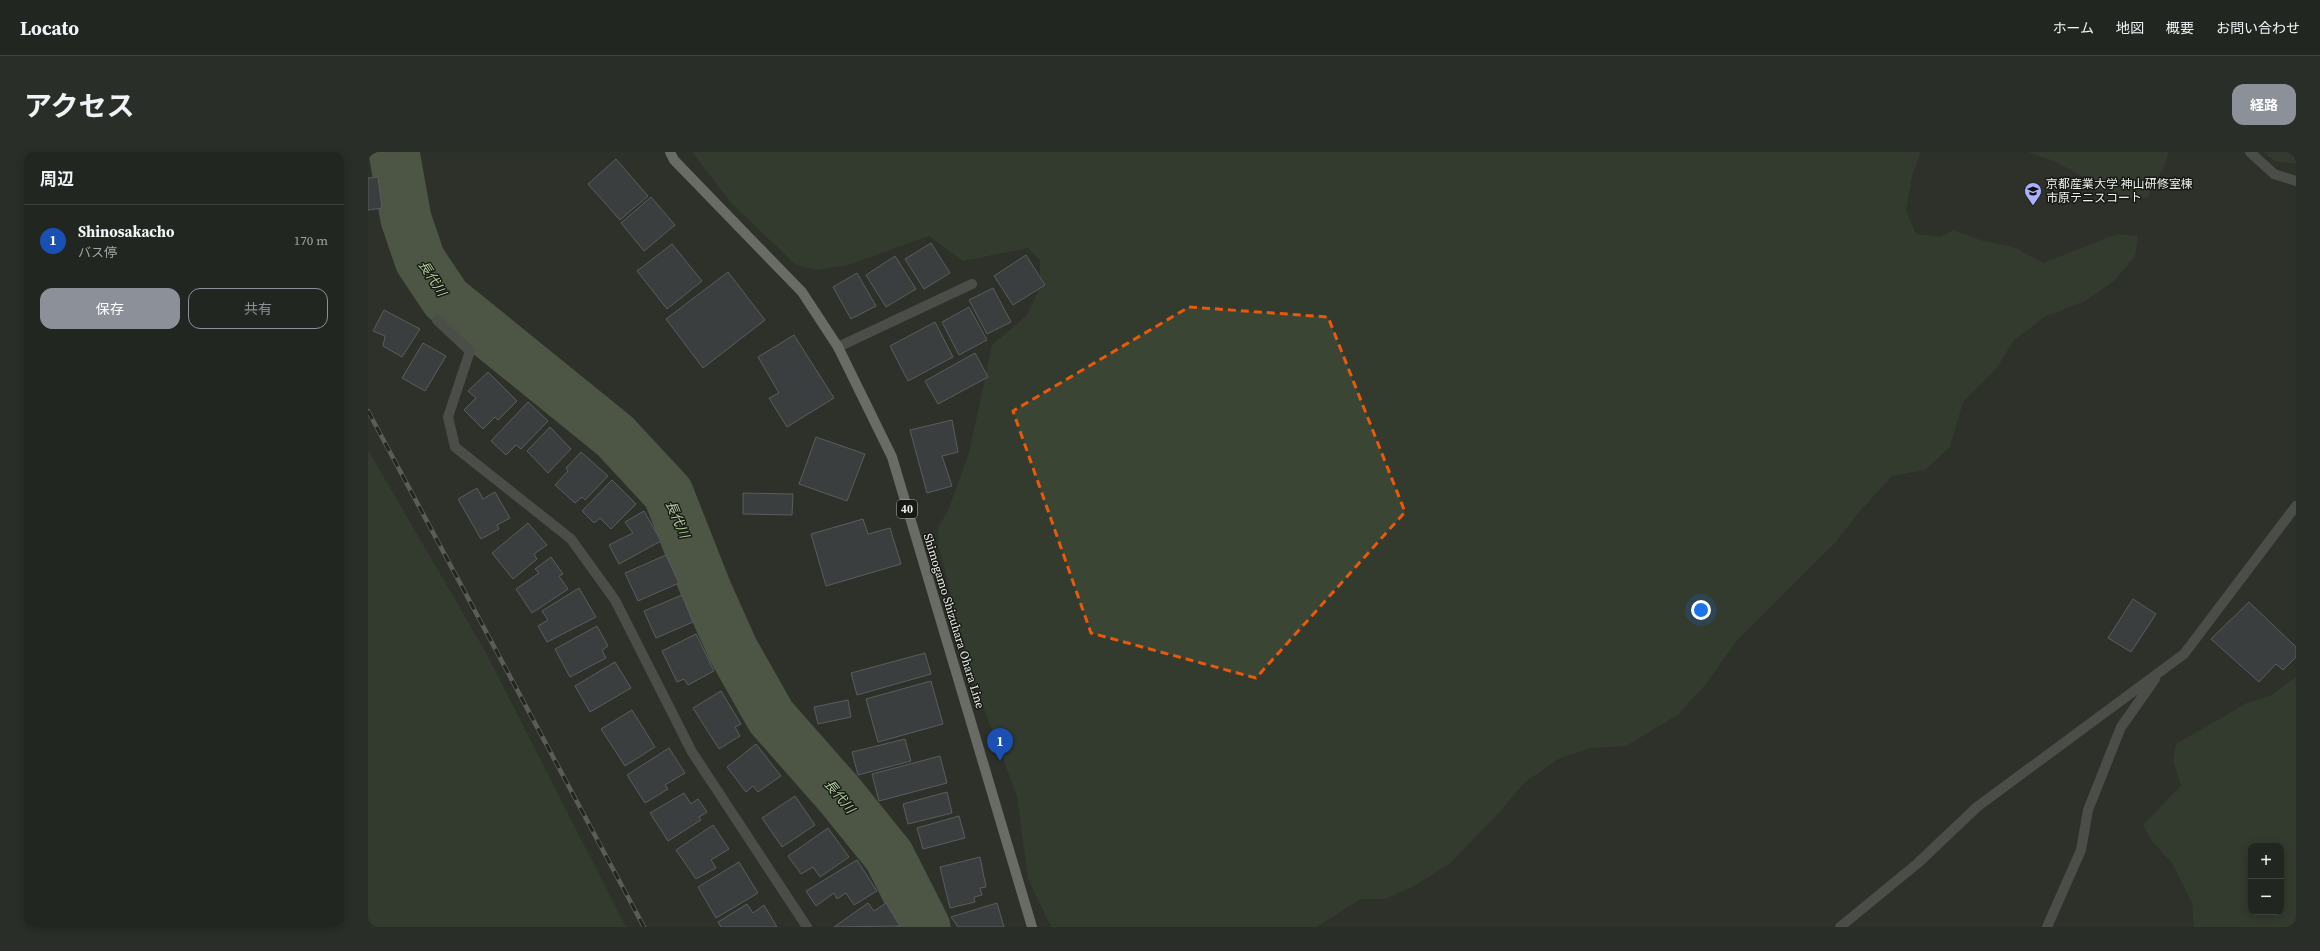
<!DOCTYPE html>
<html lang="ja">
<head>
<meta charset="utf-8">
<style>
	:root { --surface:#222620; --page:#2a2e29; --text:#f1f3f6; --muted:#a2a5a5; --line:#3f433e; --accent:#8c9099 }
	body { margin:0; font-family:"Source Serif 4","Noto Sans JP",serif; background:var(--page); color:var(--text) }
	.controls { position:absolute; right:12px; bottom:12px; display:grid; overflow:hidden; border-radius:8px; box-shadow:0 2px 10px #0003 }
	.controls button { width:36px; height:36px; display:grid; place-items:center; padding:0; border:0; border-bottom:1px solid var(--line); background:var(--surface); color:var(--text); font:20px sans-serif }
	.you { position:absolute; left:1333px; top:458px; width:14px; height:14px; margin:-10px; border:3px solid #fff; border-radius:50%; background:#1a73e8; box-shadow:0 0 0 6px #1a73e833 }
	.badge { display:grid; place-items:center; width:26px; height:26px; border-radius:50%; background:var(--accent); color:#fff; font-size:13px; font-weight:700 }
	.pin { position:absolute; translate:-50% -33px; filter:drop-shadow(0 1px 2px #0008) }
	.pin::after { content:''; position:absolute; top:21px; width:14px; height:12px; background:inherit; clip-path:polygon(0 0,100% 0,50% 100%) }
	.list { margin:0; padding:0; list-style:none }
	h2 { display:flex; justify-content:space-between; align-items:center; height:52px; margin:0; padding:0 16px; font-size:17px }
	h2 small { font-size:13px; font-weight:400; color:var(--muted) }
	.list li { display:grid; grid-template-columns:26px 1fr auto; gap:12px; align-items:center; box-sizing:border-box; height:72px; padding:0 16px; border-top:1px solid var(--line) }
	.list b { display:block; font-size:15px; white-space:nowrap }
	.list p { margin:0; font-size:13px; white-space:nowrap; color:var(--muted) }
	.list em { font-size:13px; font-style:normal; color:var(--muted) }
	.actions { display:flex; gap:8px; padding:12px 16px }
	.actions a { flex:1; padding:9px 0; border:1px solid var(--accent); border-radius:12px; text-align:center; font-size:14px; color:var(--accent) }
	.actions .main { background:var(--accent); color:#fff }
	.map { position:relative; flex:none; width:1928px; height:775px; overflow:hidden; border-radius:12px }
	header { display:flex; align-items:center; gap:24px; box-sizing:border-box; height:56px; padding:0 20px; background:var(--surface); border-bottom:1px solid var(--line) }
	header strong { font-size:19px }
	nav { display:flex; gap:22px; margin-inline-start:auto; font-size:14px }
	.intro { display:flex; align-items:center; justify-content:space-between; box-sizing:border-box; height:96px; padding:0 24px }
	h1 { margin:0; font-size:28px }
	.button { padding:10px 18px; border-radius:12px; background:var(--accent); color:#fff; font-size:14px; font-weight:700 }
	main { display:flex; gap:24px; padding:0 24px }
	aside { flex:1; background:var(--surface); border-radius:12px; box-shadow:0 2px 10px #0003 }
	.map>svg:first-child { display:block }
	.green { fill:#3b4533; fill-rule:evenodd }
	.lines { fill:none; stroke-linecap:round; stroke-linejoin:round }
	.river { stroke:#738367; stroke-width:51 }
	.building { fill:#4d4f58; stroke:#90919b }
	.path { stroke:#7c8079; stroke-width:2.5; stroke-dasharray:2 3; stroke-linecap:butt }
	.service { stroke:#70726e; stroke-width:10 }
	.minor { stroke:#70726e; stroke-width:10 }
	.primary { stroke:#afb3ab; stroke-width:10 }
	.rail-casing { stroke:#8f938d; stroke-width:4.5 }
	.rail { stroke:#171915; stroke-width:3; stroke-dasharray:9; stroke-linecap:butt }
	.marked { fill:none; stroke:#e8590c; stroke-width:3; stroke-dasharray:8 5; stroke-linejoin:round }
	.labels { text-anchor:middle; stroke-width:3; stroke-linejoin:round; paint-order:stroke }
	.shield { fill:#171915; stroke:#aeb0ac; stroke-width:1 }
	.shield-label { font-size:11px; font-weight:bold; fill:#eef1ec }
	.poi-label { font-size:12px; fill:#eef1ec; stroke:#171915; text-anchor:start }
	.street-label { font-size:12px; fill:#eef1ec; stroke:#171915 }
	.water-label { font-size:13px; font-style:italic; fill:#b5d29f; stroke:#171915 }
</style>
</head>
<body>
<header>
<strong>Locato</strong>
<nav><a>ホーム</a><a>地図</a><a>概要</a><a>お問い合わせ</a></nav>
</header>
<div class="intro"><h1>アクセス</h1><a class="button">経路</a></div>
<main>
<aside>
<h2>周辺<small></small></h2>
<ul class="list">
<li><span class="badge" style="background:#1a4fb4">1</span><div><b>Shinosakacho</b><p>バス停</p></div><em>170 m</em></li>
</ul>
<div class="actions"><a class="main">保存</a><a>共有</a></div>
</aside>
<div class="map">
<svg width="1928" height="775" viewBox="0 0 1928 775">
	<rect width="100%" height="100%" fill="#2d322a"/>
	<!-- green -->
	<path class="green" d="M324,0H1553L1544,24L1538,59L1548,82L1572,85L1586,78L1615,89L1646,95L1675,111L1749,82L1770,84L1767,104L1746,129L1717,149L1678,164L1645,189L1629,216L1595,250L1582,295L1557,318L1524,324L1491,360L1467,391L1371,486L1337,533L1311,562L1258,594L1222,596L1190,607L1156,631L1130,662L1081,712L1046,734L1017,747H993L948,775H683L660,727L649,644L605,528L571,396L570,376L580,358L601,301L624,193L659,163L672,135V108L660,96L595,109L561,84L480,113L448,118L428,113L364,52Z
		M1660,0H1801L1796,14L1779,46H1757L1683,8Z
		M1896,0H1928V12L1907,9Z
		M0,298L117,499L258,775H0Z
		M1928,525V775H1826L1824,751L1804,711L1782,687L1775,673L1813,634L1805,608L1808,592L1879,551L1902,544ZM1883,694H1913V760H1883Z"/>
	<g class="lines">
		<!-- river -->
		<path class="river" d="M26,0L38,67L52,108L78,147L247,284L300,341L339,440L365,498L403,565L471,642L521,704L557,775"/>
	</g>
	<!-- building -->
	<path class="building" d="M248,7L280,44L252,68L220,32Z
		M10,25L14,56L0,58V26Z
		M283,45L307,73L276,99L253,71Z
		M563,91L582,121L556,137L537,107Z
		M304,92L334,129L299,157L269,119Z
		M658,103L677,133L645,153L626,124Z
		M527,104L548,137L518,155L498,123Z
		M360,120L397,168L335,216L298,167Z
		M489,121L508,154L483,167L465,135Z
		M625,136L643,170L619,182L601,148Z
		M601,155L619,188L591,203L574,170Z
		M16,158L52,177L34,205L15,194L17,184L5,179Z
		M567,170L585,205L540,229L522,194Z
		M426,183L466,246L419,275L401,246L411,241L390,205Z
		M55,191L78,204L57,239L34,226Z
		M607,201L620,225L570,252L557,229Z
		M120,220L149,249L130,268L127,265L115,277L96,258L108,246L100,239Z
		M160,250L180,269L153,297L148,293L138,303L123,289Z
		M584,268L590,300L574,304L584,334L559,341L542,278Z
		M182,275L203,297L180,321L159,299Z
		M448,285L497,302L479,349L431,332Z
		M213,300L240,324L217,348L214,345L207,351L187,333L200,319L198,316Z
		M244,328L268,352L243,377L232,366L226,371L214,359Z
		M109,336L115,347L127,340L142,366L129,373L131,377L113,387L90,347Z
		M375,341L425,342L424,363L375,362Z
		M276,359L293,389L251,412L241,393L265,381L257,370Z
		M495,367L500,382L522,376L533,412L458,434L443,382Z
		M160,371L179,393L166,402L169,407L145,427L124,401Z
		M298,403L311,431L270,449L257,421Z
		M183,405L195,422L191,424L200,437L164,461L148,437L171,421L167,417Z
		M211,436L228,465L179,490L170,474L180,468L174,459Z
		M314,443L325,470L288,486L276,459Z
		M1765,447L1788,462L1763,500L1740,486Z
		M1881,450L1928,495V505L1915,518L1908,512L1891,530L1843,487Z
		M229,474L240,494L234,498L238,506L202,525L187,497Z
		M328,482L346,519L320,533L316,527L309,530L294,499Z
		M557,501L563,522L489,543L483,521Z
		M247,510L263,536L222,560L207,534Z
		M563,529L575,572L510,590L498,547Z
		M353,539L373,572L367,575L372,584L351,597L325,556Z
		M480,548L483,565L450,572L446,555Z
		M264,558L287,595L257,614L233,577Z
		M537,587L543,609L490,623L484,600Z
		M388,592L413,624L390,640L385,634L378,640L359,615Z
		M301,596L317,621L297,633L300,637L277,651L259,623Z
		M572,604L579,631L511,649L504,622Z
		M579,640L584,661L540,672L535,652Z
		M316,641L323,652L330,647L339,660L331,665L333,668L300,689L282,661Z
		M427,644L447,673L414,695L394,666Z
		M591,664L597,686L555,697L549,676Z
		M345,673L361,697L343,708L348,716L328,727L308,698Z
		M460,676L481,705L452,725L445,715L433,722L420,704Z
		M612,705L618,735L612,736L614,743L606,745L607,750L582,756L572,715Z
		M489,708L509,739L486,753L478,741L469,747L466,741L448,754L438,739Z
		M371,710L390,741L348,766L330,735Z
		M500,751L506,759L518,751L532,774L466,775Z
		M629,751L636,775H590L583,765Z
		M379,752L385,761L396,753L409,775H353L350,770Z"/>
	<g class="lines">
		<!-- path -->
		<path class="path" d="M16,0C15,46 42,108 60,150"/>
		<!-- service -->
		<path class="service" d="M1882,0L1906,22L1928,29"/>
		<!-- minor -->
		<path class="minor" d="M69,168L102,199L80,265L87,295L203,387L247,448L324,600L439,775
			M470,195L604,132
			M1472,775L1550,711L1609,655L1816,502L1928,354
			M1679,775L1713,698L1720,658L1753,575L1787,527"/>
		<!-- primary -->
		<path class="primary" d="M302,0L306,8L434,140L470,195L524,305L664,775"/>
		<defs>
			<path id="rail" d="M0,259L276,775"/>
		</defs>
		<!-- rail casing -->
		<use href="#rail" class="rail-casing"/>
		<!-- rail -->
		<use href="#rail" class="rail"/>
	</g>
	<!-- marked area -->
	<path d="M0 0H1928V775H0ZM821,155L960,165L1037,360L888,526L723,481L645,259Z" fill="#2d322a" fill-opacity=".55" fill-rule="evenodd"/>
	<path class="marked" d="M821,155L960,165L1037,360L888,526L723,481L645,259Z"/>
	<!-- icons -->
	<defs>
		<symbol id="university-pin" viewBox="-11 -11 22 30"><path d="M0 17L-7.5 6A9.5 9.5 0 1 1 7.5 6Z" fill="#a9b0fc" stroke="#171915"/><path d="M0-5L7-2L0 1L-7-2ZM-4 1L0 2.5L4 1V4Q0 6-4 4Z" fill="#111"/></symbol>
	</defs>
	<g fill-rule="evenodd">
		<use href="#university-pin" x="1655" y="29" width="20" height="27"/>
	</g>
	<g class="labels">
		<!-- shield labels -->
		<rect class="shield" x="529" y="348" width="20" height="18" rx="3"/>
		<g class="shield-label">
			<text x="539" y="361">40</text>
		</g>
		<!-- poi labels -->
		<g class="poi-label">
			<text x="1678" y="36">京都産業大学 神山研修室棟<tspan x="1678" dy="14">市原テニスコート</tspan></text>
		</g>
		<!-- street labels -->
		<g class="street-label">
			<text transform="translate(586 469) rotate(73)" y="4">Shimogamo Shizuhara Ohara Line</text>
		</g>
		<!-- water labels -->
		<g class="water-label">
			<text transform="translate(65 126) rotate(57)" y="5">長代川</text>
			<text transform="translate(310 367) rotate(67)" y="5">長代川</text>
			<text transform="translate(472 644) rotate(50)" y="5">長代川</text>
		</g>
	</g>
</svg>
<div class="controls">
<button>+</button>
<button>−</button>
</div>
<div class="you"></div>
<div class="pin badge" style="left:632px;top:609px;background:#1a4fb4">1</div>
</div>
</main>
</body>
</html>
